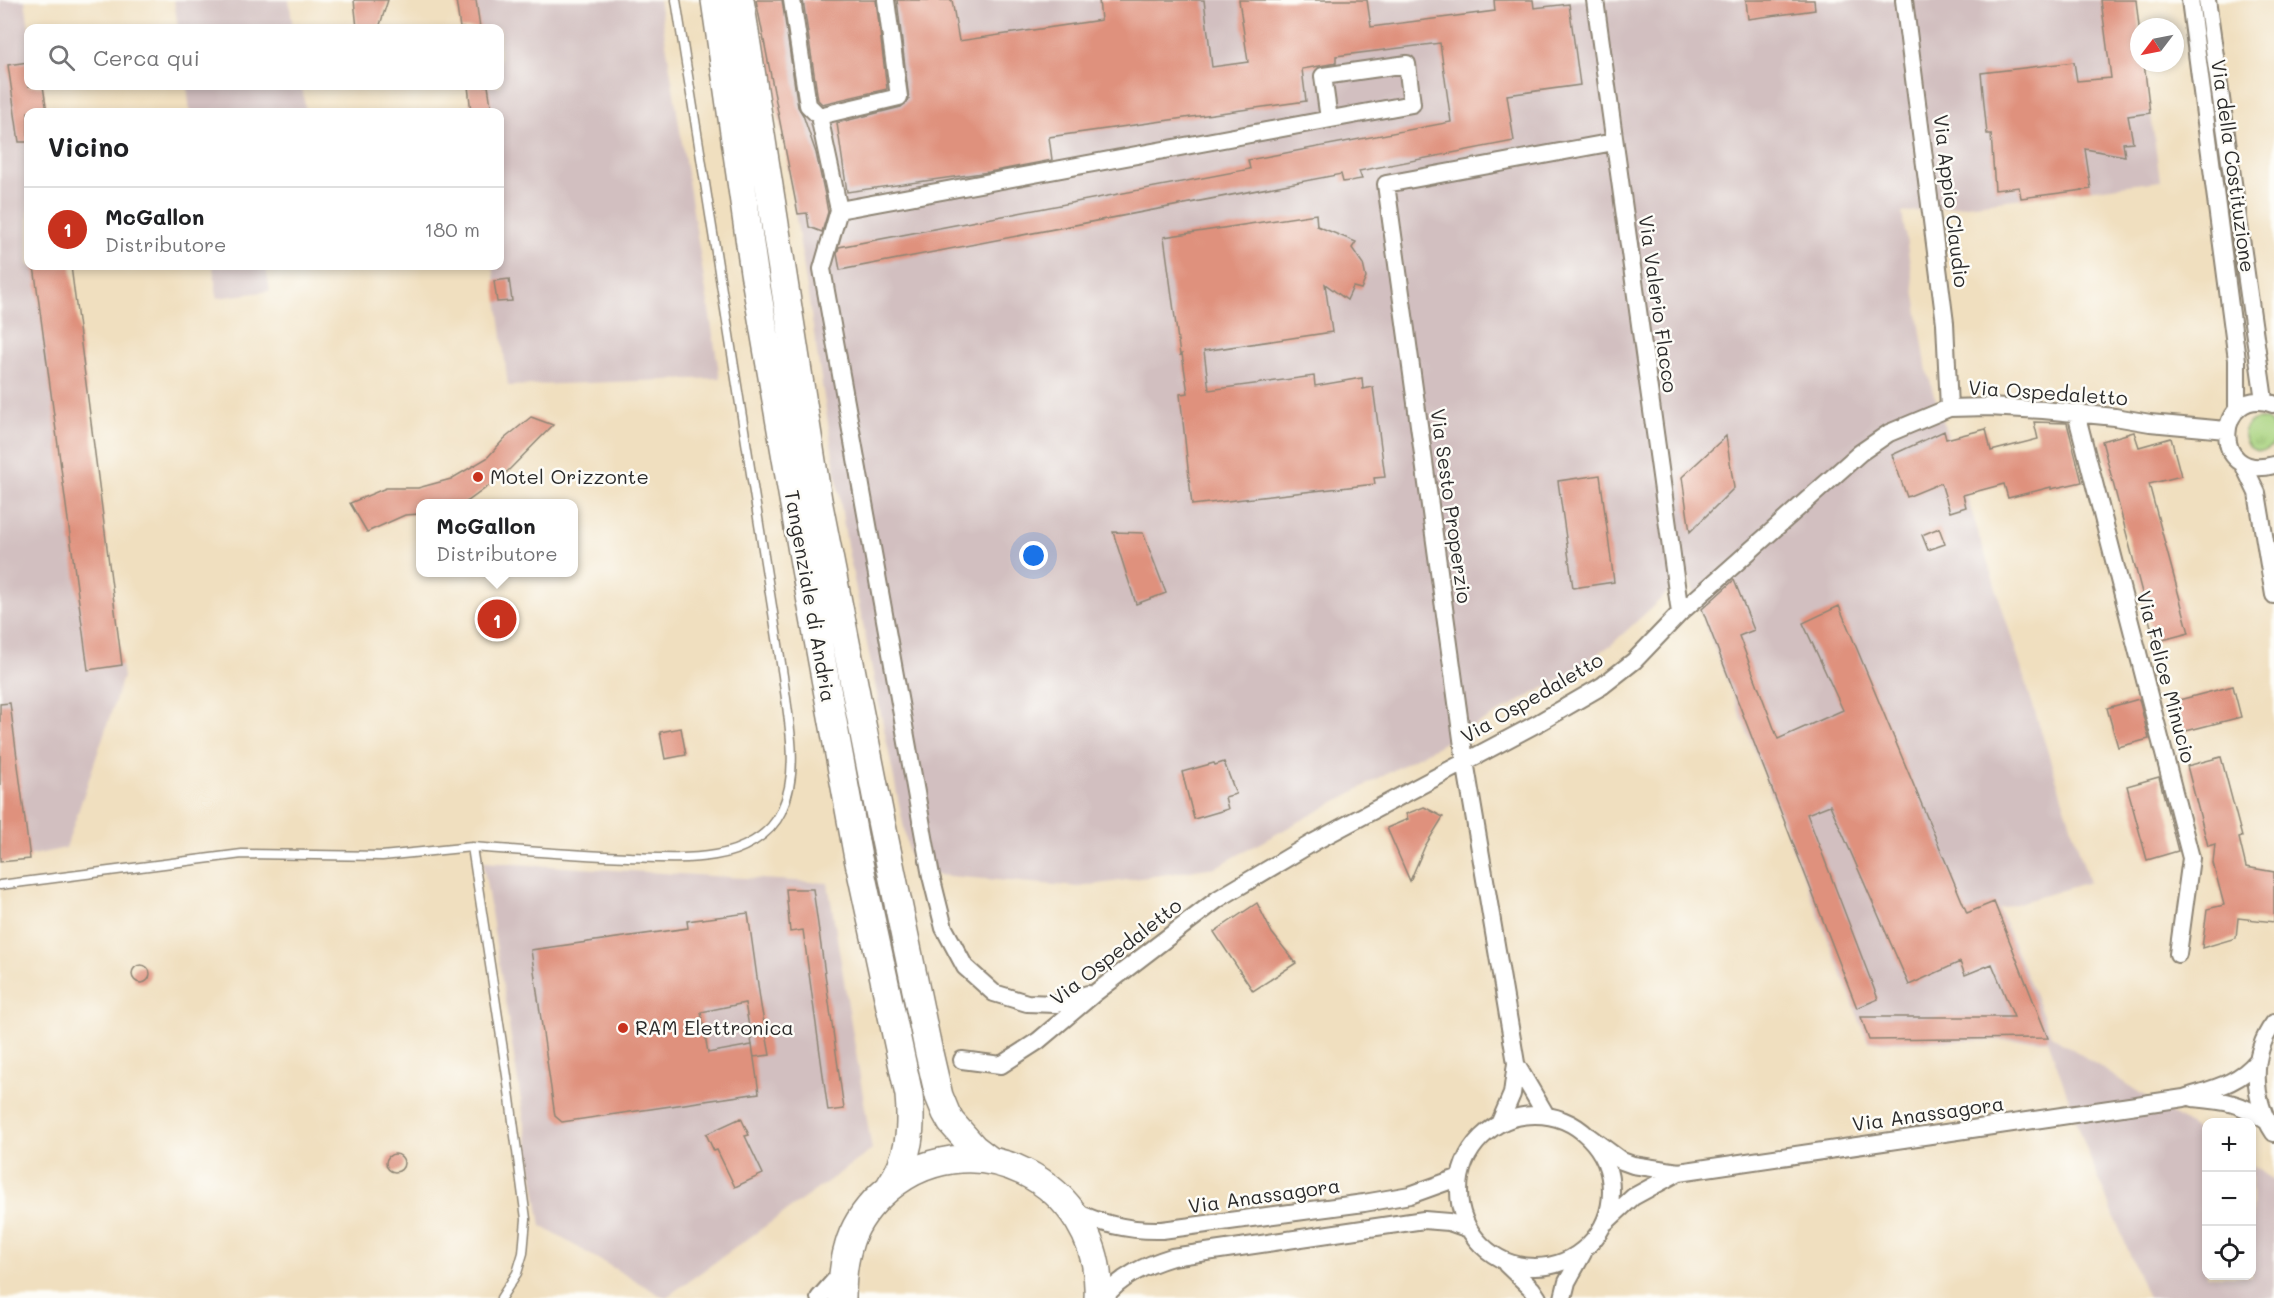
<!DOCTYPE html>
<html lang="it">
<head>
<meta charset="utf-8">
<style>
	:root { --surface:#fff; --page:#f2f2f2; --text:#202124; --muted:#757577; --line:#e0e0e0; --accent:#c8321e }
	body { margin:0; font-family:Mali,sans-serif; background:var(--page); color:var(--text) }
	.controls { position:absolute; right:18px; bottom:18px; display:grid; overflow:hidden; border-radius:12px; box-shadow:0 3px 9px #0003 }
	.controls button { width:54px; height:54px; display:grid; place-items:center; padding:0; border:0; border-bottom:2px solid var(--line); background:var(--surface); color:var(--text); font:30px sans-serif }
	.compass { position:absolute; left:2130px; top:18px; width:54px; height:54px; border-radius:50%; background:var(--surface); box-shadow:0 3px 9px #0003; rotate:238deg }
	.you { position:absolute; left:1034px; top:556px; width:21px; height:21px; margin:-15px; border:4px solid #fff; border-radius:50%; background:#1a73e8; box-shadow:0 0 0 9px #1a73e833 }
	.badge { display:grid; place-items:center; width:39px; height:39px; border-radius:50%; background:var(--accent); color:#fff; font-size:20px; font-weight:700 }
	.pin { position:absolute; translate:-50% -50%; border:3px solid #fff; box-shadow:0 2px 6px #0006 }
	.popup { position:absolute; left:416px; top:499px; width:162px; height:78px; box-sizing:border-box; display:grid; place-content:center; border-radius:12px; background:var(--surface); filter:drop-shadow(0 2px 4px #0005); font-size:20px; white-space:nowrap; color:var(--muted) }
	.popup b { font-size:22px; color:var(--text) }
	.popup::after { content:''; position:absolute; left:50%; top:100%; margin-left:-12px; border:12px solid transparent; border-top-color:var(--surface) }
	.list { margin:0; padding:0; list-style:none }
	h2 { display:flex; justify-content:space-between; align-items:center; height:78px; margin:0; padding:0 24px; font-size:26px }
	h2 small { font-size:20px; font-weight:400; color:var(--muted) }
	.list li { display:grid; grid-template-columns:39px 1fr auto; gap:18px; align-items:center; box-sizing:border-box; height:84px; padding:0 24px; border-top:2px solid var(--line) }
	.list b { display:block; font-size:22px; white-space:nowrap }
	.list p { margin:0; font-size:20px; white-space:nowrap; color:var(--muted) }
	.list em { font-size:20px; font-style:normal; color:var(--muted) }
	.icon { flex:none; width:33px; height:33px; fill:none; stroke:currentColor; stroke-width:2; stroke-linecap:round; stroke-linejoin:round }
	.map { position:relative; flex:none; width:2274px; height:1298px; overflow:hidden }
	.search { position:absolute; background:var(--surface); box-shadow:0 3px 9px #0003; left:24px; top:24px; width:480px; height:66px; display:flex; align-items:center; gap:15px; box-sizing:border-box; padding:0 21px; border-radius:12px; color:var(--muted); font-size:22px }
	.panel { position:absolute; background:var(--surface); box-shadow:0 3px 9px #0003; left:24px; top:108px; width:480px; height:162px; border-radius:12px }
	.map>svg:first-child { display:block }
	.industrial { fill:#d2bfc0 }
	.grass { fill:url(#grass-tufts); stroke:#6a7f55; stroke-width:1.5 }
	.building { fill:#df917d }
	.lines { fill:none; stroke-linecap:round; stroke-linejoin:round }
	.service-casing { stroke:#8e8575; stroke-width:11 }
	.minor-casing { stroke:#8e8575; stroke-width:20 }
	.primary-casing { stroke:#8e8575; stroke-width:30 }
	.service { stroke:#fff; stroke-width:8 }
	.minor { stroke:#fff; stroke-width:16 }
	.primary { stroke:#fff; stroke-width:27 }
	.poi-dot { fill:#c8321e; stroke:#fdfcf7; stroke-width:2 }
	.labels { text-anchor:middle; stroke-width:5; stroke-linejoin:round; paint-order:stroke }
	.street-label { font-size:20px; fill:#2b2b2b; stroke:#fdfcf7 }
	.poi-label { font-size:20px; fill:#2b2b2b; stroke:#fdfcf7; text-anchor:start }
</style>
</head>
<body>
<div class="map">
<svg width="2274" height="1298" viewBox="0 0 2274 1298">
	<defs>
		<pattern id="grass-tufts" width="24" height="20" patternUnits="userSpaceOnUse" patternTransform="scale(1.5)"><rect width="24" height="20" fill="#a9d37f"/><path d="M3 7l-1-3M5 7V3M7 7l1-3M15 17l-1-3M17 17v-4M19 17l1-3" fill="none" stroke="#92b56e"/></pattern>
	</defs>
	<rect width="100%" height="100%" fill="#fdfcf7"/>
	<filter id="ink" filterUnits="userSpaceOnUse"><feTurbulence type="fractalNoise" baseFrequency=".0167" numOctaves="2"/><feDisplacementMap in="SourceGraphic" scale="12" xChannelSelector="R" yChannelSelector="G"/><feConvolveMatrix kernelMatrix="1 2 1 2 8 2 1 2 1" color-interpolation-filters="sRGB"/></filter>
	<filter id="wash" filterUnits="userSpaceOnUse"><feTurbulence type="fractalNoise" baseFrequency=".008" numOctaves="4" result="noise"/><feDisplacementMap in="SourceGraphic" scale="24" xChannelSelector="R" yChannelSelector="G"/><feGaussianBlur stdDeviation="1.35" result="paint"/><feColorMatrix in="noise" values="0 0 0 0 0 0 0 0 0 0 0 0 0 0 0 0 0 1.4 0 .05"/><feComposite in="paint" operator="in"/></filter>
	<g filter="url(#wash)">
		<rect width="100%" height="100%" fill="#f0dfbf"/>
		<!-- industrial -->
		<path class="industrial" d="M0,0H25L29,28L28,86H38L41,112H28V266H64L123,677L66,848L0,862Z
			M174,0H289L293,28H178Z
			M461,0H659L720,378L508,386L493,266H500V112H475L472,86H500V28H465Z
			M762,0H2135L2139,31V63H2144L2160,181L1902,213L1927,371L2089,882L1999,909L2051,1035L2206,1136V1276H2252V1166L2274,1180V1298H2148L2089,1156L2048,1040L1868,1042L1700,612L1688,574L1611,645L1553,683L1216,867L1079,887L913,873L847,545Z
			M187,86H302L306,112H190Z
			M213,266H266L270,291L217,298Z
			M483,862L828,883L872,1150L665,1298L541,1226Z"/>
		<!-- grass -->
		<path class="grass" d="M2244 435a16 16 0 1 1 32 0a16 16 0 1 1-32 0Z"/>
		<g id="blocks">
			<!-- building -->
			<path class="building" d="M354,0H388L379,28H357Z
				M456,0H476L480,28H460Z
				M756,0H782L798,107L803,115L816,153L825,195L828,212L822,232L809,227L807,213L798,214Z
				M803,0H876L887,89L822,104L818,100Z
				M897,0H952L959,41L1101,20L1099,0H1204L1212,67L1248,62L1239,0H1367L1371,27L1495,11L1494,0H1533L1534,8L1569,4L1580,85L1507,95L1514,141L1359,171L1362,179L1343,182L1341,174L840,270L837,254L839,247L1250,169L1248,160L1451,122L1440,43L1336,56V63L1302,69L1306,101L1049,137L1052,160L989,172L847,192L837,123L901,107L909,100Z
				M1746,0H1814L1815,10L1748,19Z
				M2101,0H2136L2139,27V63H2144L2150,113L2128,116L2133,142L2123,143L2125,156L2085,149L2091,189L2021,198L2019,187L1995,190L1991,134H1987L1981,73L2074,62L2077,81L2111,78Z
				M28,62V86H43L47,112H28V142H19L8,65Z
				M468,86H488L492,112H471Z
				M1316,214L1317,226L1356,242L1352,248L1363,264L1366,278L1361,289L1353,287L1347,300L1325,284L1332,332L1204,351L1209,390L1314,376L1315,386L1362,378L1363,389L1373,387L1385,477L1374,478L1375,484L1192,505L1180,394L1188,393L1182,354L1180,355L1164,237Z
				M34,266H71L122,665L88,670Z
				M509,279L512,301L497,302L494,281Z
				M531,417L553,425L505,474L468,501L462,504H420V514L405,515L367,532L350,503L386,488H418L451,479L487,458L504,439Z
				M2034,422L2067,423L2082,482L2051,489V487L2008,498L2004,484L1963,495L1966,507L1950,512L1941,483L1907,497L1892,455L1944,431L1946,439L1986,429L1991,451L2038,439Z
				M2134,432L2139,447L2171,438L2181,476L2149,484L2189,633L2155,642L2102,441Z
				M1726,436L1734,488L1690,532L1682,477Z
				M1600,475L1614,582L1573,588L1558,481Z
				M1939,528L1945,544L1928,550L1922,535Z
				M1113,532L1143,533L1166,593L1136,604Z
				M1734,580L1754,630L1739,636L1778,739L1843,710L1803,623L1839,606L1967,913L1994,902L2048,1038L1869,1040L1861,1017H2014L1992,964L1965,975L1960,962L1909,985L1830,805L1807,814L1878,999L1857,1008L1702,609Z
				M2233,686L2241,717L2178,733L2171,702Z
				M2139,699L2149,739L2118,747L2107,708Z
				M10,703L30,859L0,862V704Z
				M681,728L686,755L665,759L660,732Z
				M2221,757L2242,837L2239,838L2246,867L2274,872V922L2238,918L2236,938L2202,948L2207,909L2224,905L2213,863L2215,844L2208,846L2187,766Z
				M1224,762L1236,794L1225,797L1228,809L1194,819L1182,772L1214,763L1215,765Z
				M2159,777L2178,851L2147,860L2127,786Z
				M1424,807L1443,817L1425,846L1410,881L1387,828L1408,819L1406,814Z
				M786,889H813L844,1109L828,1111L803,930L790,932Z
				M1257,903L1272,933L1296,963L1253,991L1214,932Z
				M748,913L761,1006L770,1055L754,1057L745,1003L701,1012L708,1053L752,1045L759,1093L562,1122L555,1116L531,950L688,928L687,921Z
				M132 974a9 9 0 1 1 18 0a9 9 0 1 1-18 0Z
				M741,1118L749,1135L745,1136L763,1174L735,1187L717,1150L714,1151L706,1134Z
				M386 1163a9 9 0 1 1 18 0a9 9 0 1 1-18 0Z"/>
		</g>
	</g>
	<g filter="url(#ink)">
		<use href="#blocks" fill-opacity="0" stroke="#8e8575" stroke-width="1.5"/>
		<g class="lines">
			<defs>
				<path id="service" d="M0,885L242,854L382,856L472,847
					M501,1298L517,1273L523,1253L526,1219L507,1076L472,847C524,851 576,855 628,857C656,858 687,860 715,855C741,851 770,836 781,812C801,770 788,720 783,676L676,0"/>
				<path id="minor" d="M792,0L808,105L819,116L839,210L822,269L931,876L944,928L965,967L994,993L1027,1003L1056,1004L1088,994
					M1595,0L1680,613
					M1904,0L1945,323L1949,408
					M2190,0L2237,360V410
					M2207,0L2264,400
					M819,116L899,97L886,0
					M839,210L1412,104L1407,64L1323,76L1329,119
					M2273,404C2216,383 2208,483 2274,465
					M2076,413L2191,858L2178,954
					M2243,464L2257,493L2274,595
					M2274,1023C2250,1055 2252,1100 2274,1133
					M962,1060L1001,1065L1038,1041L1095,993L1218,899L1314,842L1540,722L1602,686L1634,661L1680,613L1860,453L1889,433L1949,408L1988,407L2043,410L2115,417L2150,423L2226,430
					M1516,1064L1546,1115
					M2193,1098C2224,1101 2240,1102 2265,1120
					M1459 1191a76 76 0 1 1 152 0a76 76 0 1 1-152 0Z
					M1500,1122L1512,1094L1516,1063L1465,761L1386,184L1614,142
					M1588,1136L1622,1161L1633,1165L1679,1172L2184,1098C2211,1089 2239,1084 2257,1061
					M1074,1211C1103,1225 1130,1231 1162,1230L1364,1203L1410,1195L1460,1177
					M1606,1222L1633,1197L1679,1172
					M1506,1264L1532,1289L1538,1298
					M819,1298L843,1271
					M1104,1298C1121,1276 1146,1265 1172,1257L1424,1220L1449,1222L1469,1229
					M1563,1298L1567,1282L1583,1253"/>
				<path id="primary" d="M715,0L754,272L805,569L858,858L909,1095C912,1129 910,1157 890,1186
					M740,0L818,500L880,816L929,1053L939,1096L946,1113L951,1122L974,1148L991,1161
					M842,1298C842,1281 843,1265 848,1248C853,1228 866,1209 881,1195C967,1112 1104,1182 1098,1298"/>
			</defs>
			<!-- service casing -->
			<use href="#service" class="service-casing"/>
			<!-- minor casing -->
			<use href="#minor" class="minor-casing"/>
			<!-- primary casing -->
			<use href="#primary" class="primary-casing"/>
			<!-- service -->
			<use href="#service" class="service"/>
			<!-- minor -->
			<use href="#minor" class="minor"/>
			<!-- primary -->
			<use href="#primary" class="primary"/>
		</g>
	</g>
	<!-- markers -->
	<g class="poi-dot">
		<circle cx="478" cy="477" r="6"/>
		<circle cx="623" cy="1028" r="6"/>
	</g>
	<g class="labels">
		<!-- street labels -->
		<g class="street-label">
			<text transform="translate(2233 166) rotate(82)" y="7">Via della Costituzione</text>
			<text transform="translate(1951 201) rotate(83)" y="7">Via Appio Claudio</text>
			<text transform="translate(1658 304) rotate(82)" y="7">Via Valerio Flacco</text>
			<text transform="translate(2048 393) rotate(4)" y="7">Via Ospedaletto</text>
			<text transform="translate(1451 506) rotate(82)" y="7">Via Sesto Properzio</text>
			<text transform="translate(810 596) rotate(80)" y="7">Tangenziale di Andria</text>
			<text transform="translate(2166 677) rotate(75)" y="7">Via Felice Minucio</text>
			<text transform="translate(1532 698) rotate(-30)" y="7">Via Ospedaletto</text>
			<text transform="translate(1116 952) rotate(-38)" y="7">Via Ospedaletto</text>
			<text transform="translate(1928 1114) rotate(-8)" y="7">Via Anassagora</text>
			<text transform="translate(1264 1196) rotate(-8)" y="7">Via Anassagora</text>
		</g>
		<!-- poi labels -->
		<g class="poi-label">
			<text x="490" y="484">Motel Orizzonte</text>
			<text x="635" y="1035">RAM Elettronica</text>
		</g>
	</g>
</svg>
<div class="controls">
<button>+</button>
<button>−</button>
<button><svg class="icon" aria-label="locate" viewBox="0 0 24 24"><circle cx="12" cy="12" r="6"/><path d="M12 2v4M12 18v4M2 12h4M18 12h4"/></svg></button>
</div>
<svg class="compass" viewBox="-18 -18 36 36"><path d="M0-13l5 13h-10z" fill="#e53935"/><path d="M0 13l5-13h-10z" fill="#757577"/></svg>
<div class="you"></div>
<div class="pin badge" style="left:497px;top:619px">1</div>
<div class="popup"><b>McGallon</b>Distributore</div>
<div class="search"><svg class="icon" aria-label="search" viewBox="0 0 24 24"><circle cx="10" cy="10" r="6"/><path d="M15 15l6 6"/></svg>Cerca qui</div>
<section class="panel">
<h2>Vicino<small></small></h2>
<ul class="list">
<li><span class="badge">1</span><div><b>McGallon</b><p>Distributore</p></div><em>180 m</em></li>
</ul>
</section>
</div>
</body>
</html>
